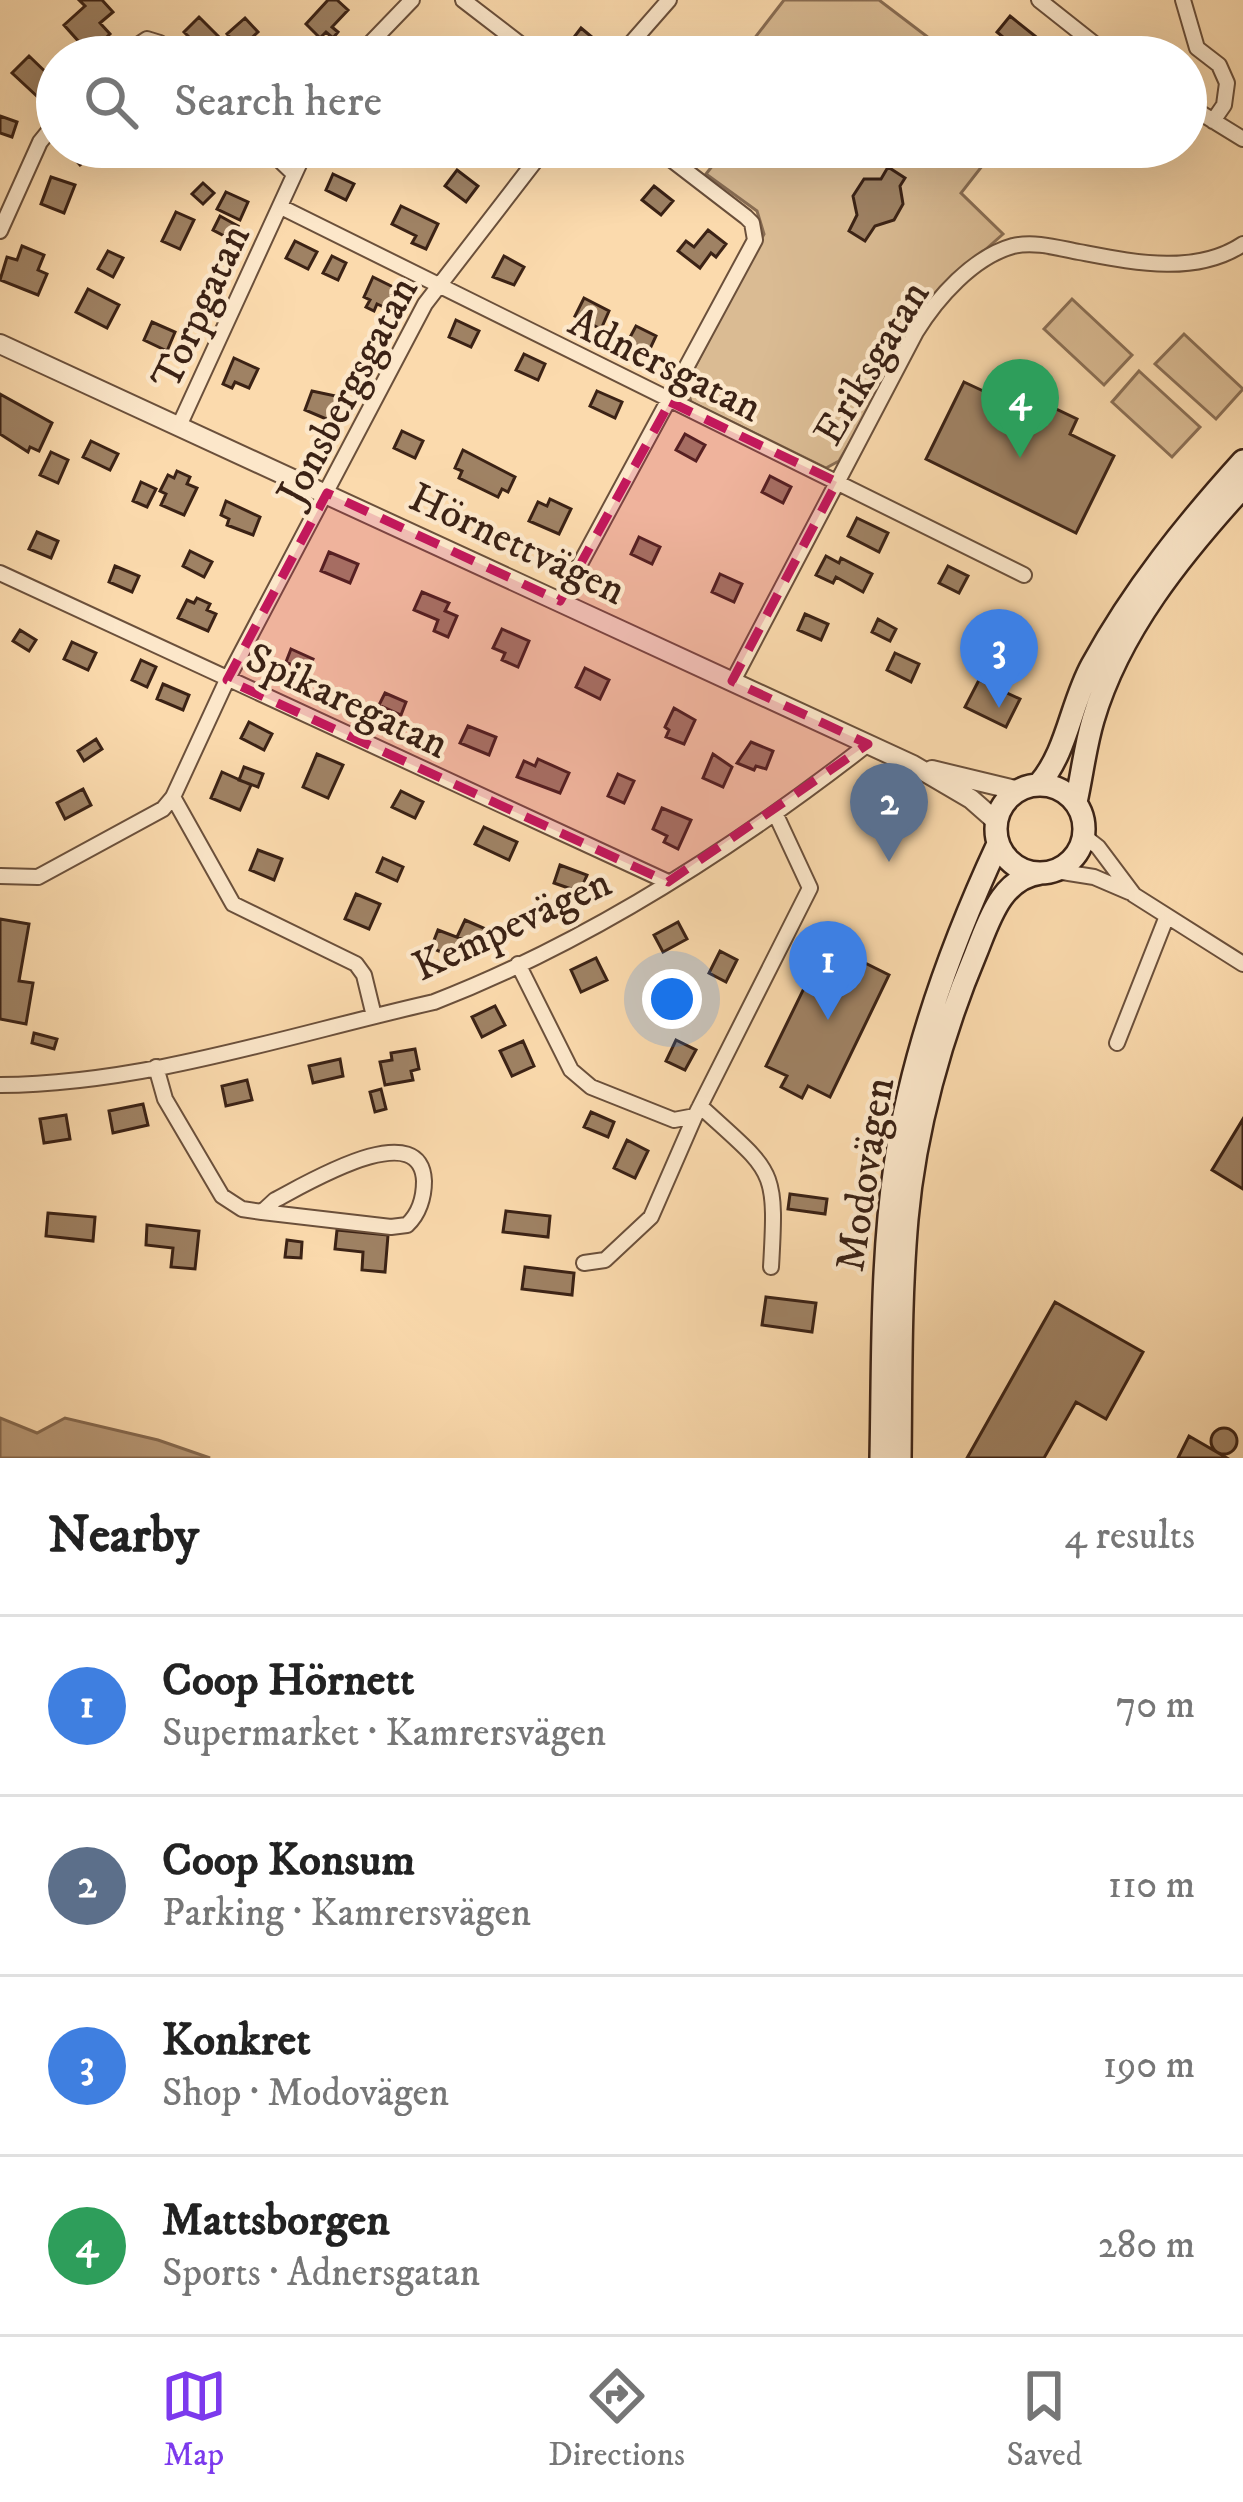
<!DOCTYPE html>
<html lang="en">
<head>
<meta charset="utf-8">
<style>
	:root { --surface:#fff; --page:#f6f6f6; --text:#222; --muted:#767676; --line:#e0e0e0; --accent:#7c3aed }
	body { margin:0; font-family:"IM FELL DW Pica",serif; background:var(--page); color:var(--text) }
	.you { position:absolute; left:672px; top:999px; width:42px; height:42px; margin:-30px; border:9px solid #fff; border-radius:50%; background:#1a73e8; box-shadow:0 0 0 18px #1a73e833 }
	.badge { display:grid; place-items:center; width:78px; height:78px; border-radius:50%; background:var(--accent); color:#fff; font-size:39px; font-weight:700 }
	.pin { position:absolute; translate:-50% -99px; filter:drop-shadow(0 3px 6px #0008) }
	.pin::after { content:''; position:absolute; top:63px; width:42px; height:36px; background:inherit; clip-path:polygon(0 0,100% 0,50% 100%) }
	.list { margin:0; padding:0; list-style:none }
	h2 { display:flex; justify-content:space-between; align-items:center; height:156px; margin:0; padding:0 48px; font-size:51px }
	h2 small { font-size:39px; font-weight:400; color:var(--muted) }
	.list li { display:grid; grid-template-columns:78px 1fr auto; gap:36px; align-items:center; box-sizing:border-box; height:180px; padding:0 48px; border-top:3px solid var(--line) }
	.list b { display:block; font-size:45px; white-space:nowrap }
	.list p { margin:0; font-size:39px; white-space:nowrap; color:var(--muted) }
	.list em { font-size:39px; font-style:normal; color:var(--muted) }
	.icon { flex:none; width:66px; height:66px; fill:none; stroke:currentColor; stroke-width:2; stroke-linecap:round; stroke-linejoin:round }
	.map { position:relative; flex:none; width:1243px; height:1458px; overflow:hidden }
	.search { position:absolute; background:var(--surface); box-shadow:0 12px 48px #0002; left:36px; right:36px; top:36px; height:132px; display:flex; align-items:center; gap:30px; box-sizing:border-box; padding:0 42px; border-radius:66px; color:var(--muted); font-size:45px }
	.sheet { height:876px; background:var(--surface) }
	nav { display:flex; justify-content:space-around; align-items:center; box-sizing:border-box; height:168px; border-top:3px solid var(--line); background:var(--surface); font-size:33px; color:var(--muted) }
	nav a { display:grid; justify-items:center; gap:6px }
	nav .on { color:var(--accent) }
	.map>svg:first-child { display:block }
	.green { fill:#dabb93; stroke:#8a6e54; stroke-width:3 }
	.water { fill:#ba9b79; stroke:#876b51; stroke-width:3 }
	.building { fill:#9f8264; stroke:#3b2215; stroke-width:3 }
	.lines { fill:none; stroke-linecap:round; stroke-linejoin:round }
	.minor-casing { stroke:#6b503b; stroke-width:18 }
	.tertiary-casing { stroke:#6b503b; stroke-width:22 }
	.secondary-casing { stroke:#3b2215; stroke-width:26 }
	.minor { stroke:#fce7ca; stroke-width:14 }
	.tertiary { stroke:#fce7ca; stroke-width:18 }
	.secondary { stroke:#fce7ca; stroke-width:21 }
	.marked { fill:#c2185b; fill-opacity:0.2; stroke:#c2185b; stroke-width:9; stroke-dasharray:24 15; stroke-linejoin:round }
	.labels { text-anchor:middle; stroke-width:9; stroke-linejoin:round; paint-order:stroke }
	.street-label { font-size:42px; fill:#3b2215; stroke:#fce7ca }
</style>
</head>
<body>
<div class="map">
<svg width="1243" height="1458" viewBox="0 0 1243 1458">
	<rect width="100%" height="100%" fill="#fbdaad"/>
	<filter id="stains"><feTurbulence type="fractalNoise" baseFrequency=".00167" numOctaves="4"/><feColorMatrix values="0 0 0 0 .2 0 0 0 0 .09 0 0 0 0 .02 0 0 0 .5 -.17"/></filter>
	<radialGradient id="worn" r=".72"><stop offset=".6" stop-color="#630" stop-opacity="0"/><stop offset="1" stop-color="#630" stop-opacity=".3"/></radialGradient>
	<!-- green -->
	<path class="green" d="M784,0H879L954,57H740Z
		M727,147H997L961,193L1003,234L937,293L839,461L826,468L691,402L686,384L764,234L757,211L706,174Z
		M1072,299L1132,355L1104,385L1044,329Z
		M1184,334L1243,389L1216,419L1155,364Z
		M1139,371L1200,427L1172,457L1112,402Z"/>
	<!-- water -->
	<path class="water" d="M0,1418L37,1433L65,1418L158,1440L210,1458H0Z"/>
	<!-- building -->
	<path class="building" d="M79,0H102L113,12L100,23L110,34L89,53L64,25L85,6Z
		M328,0H337L348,10L332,27L338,32L333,38L326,32L320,38L306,24Z
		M1010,16L1040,40L1026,57L997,32Z
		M199,17L223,41L208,56L184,32Z
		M245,18L258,32L240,49L227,34Z
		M581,28L599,43L587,57L568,45Z
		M29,56L57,83L41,100L12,73Z
		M0,116L17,122L12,137L0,133Z
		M64,147H91L94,154L80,165Z
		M585,147H606L612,152L602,165L582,150Z
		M888,167L905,178L900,186L903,204L894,220L875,226L865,241L849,231L857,215L853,196L864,179H881Z
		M457,170L478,186L466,202L445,186Z
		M333,174L354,184L346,200L326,190Z
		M51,177L75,185L64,213L41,204Z
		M203,183L214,193L203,204L192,194Z
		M654,186L673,201L661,215L642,200Z
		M226,192L248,202L240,220L217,209Z
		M401,206L438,224L426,249L412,243L416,236L392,224Z
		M176,212L194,220L180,249L162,241Z
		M220,216L238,226L230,239L213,230Z
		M708,230L726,244L716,257L711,253L700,268L678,251L686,241L694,247Z
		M295,241L317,252L308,269L286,258Z
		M22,246L44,255L38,270L47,274L38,295L0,280L7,257L17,260Z
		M108,251L123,258L113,277L98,269Z
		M332,256L346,263L338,280L323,273Z
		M504,256L524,267L514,285L493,277Z
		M373,277L395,288L386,308L377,304L374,311L366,307L370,300L364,297Z
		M88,289L119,305L107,328L76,312Z
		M584,298L609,311L601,329L575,316Z
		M456,320L479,331L471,347L449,337Z
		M152,322L175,332L167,351L144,340Z
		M636,326L656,336L649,351L628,341Z
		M524,354L545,364L538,380L516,370Z
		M234,358L258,369L249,388L235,382L232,388L223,384Z
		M964,382L994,396L1000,382L1043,402L1045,398L1052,402L1050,406L1077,419L1070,434L1114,456L1076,533L926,459Z
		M312,391L345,398L331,421L305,410Z
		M597,391L622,402L615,418L590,406Z
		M0,394L52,423L39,451L30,447L28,452L0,434Z
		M402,431L423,441L415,458L394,448Z
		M685,434L705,445L696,461L676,450Z
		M91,441L118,454L110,470L83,457Z
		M463,450L515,477L508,492L502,489L498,497L459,478L462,471L455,468Z
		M51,452L68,460L58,483L40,475Z
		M177,471L190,477L187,484L197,488L184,515L161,505L166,494L160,491L168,475L174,478Z
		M770,476L791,487L783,503L762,492Z
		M141,482L156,489L147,507L133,501Z
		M550,499L571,509L559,534L529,521L538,502L547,506Z
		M226,501L260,517L253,535L227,525L229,519L221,515Z
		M857,518L888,533L879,552L848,536Z
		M37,532L58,541L51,558L29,549Z
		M639,537L660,547L652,564L631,554Z
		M190,551L212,562L204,577L183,566Z
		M329,552L358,564L350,583L321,571Z
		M826,556L839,563L841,558L872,574L863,592L836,577L833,583L816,575Z
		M115,566L139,576L132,592L109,582Z
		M948,566L968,576L959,593L939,583Z
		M720,574L742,584L734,602L712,592Z
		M422,592L449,603L445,611L457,616L448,637L434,631L438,620L414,610Z
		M197,598L210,604L207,610L216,614L208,631L178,618L187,600L194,603Z
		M805,614L828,624L821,640L798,630Z
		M878,619L896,629L890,641L872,632Z
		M502,629L529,641L518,667L502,660L505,653L493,648Z
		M20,630L36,640L29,651L13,641Z
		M72,642L96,653L88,670L64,659Z
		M291,649L313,659L307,672L286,662Z
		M895,653L919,664L911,682L887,670Z
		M141,660L156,667L147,687L132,680Z
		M585,668L609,680L600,699L576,687Z
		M979,680L1020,699L1006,727L965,707Z
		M163,684L189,695L183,710L157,699Z
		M385,693L406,702L401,715L379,705Z
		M674,708L695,720L684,744L666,737L669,730L665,727Z
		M249,722L272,734L264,750L241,738Z
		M468,726L496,737L489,755L460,743Z
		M96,739L102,749L84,761L78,751Z
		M751,742L773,751L766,769L756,766L754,770L737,763Z
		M317,754L343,765L328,798L303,787Z
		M713,754L732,767L723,787L703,778Z
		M538,759L569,773L560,793L517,777L524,761L535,766Z
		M244,767L263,774L258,787L239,780Z
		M222,772L251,785L240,810L211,798Z
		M618,774L634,781L624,803L608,796Z
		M83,789L91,805L65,819L57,803Z
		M401,791L423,802L415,818L392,807Z
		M662,808L691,820L678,849L664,842L667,836L653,829Z
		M484,827L517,842L509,860L475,844Z
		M258,850L282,859L274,880L250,870Z
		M383,858L403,867L397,881L377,872Z
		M560,865L587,875L580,892L554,883Z
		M356,894L380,904L369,929L345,919Z
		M0,919L29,924L19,981L33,983L26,1024L0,1019Z
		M465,920L488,930L480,947L457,937Z
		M678,922L687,939L663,952L654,935Z
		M438,930L462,939L454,957L431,948Z
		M827,944L889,975L830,1097L808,1086L802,1098L781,1087L787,1076L766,1066L811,974L800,968L810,949L822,954Z
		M720,951L737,960L726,982L709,973Z
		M596,958L607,980L581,992L571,970Z
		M495,1006L505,1025L482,1037L472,1017Z
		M34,1033L57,1039L54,1049L32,1043Z
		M676,1040L696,1050L685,1070L666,1061Z
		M523,1041L534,1066L512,1076L500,1051Z
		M415,1049L419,1069L411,1071L413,1080L385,1085L380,1062L392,1060L391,1053Z
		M340,1059L343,1076L313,1083L309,1066Z
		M247,1080L252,1100L226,1106L222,1086Z
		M381,1089L386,1109L375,1112L370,1092Z
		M143,1104L148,1125L113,1133L109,1111Z
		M591,1112L614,1122L608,1137L584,1127Z
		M66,1115L70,1139L44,1143L40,1119Z
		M1243,1119V1189L1212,1170Z
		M627,1140L648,1151L635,1178L614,1168Z
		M790,1194L827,1199L825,1214L788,1209Z
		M506,1211L550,1216L548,1237L503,1232Z
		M48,1213L95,1217L93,1241L46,1236Z
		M147,1225L199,1231L195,1269L171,1267L173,1248L146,1245Z
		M337,1230L388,1235L385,1272L362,1270L363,1252L335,1249Z
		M287,1240L302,1242L301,1258L285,1257Z
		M525,1267L574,1273L572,1295L522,1289Z
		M766,1297L816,1303L812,1332L762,1325Z
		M1055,1302L1143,1352L1106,1419L1076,1402L1044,1458H967Z
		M1211 1441a13 13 0 1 1 26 0a13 13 0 1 1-26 0Z
		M1189,1436L1227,1458H1178Z"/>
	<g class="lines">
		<defs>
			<path id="minor" d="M463,0L537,57
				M1039,0L1111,57
				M1183,0L1197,48L1219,65L1227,83L1224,105L1213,121
				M120,57L147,39L160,43L174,57
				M357,57L412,0
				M619,57L669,0
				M1186,104L1243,139
				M266,147L294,174
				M281,207L1024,575
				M0,231L40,142L57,121
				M179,426L307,147
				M0,573L668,882
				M560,601L755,240L752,223L746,217L655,147
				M733,681L916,332C937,298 973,257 1013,246C1035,241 1058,248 1079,252C1132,262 1195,276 1243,244
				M173,797L233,904L356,964L364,975L374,1016
				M1084,836L1098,847L1134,895L1243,964
				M1056,871L1094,877L1129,892
				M0,876L38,877L163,809L173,797L227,680L425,304L546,147
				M518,964L571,1070L591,1087L674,1120L695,1116
				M1117,1043L1167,916
				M156,1067L165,1099L222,1196L242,1209L262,1212L391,1227L407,1225C419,1214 424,1197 424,1181C421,1113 301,1187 275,1200L262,1212
				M0,1085C146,1084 292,1034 434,1002C589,942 737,846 868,744
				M700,1106C774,1174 777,1165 771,1267
				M584,1263L605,1260L651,1217L695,1116L810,888L776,815"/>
			<path id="tertiary" d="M0,344L913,765L971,799L996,821
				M932,770L1015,790"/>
			<path id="secondary" d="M1039,784C1067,752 1071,703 1092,665C1133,590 1186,524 1243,461
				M996 829a44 44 0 1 1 88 0a44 44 0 1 1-88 0Z
				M1076,802C1082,775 1085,747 1093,720C1119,631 1182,554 1243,487
				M881,1458C883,1361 881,1262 895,1166C911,1055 951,945 998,844
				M900,1458C901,1379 900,1299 907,1219C915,1130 941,1036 976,953C989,921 1001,878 1041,873"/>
		</defs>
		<!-- minor casing -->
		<use href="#minor" class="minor-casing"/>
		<!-- tertiary casing -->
		<use href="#tertiary" class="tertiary-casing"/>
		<!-- secondary casing -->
		<use href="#secondary" class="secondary-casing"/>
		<!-- minor -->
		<use href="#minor" class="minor"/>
		<!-- tertiary -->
		<use href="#tertiary" class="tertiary"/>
		<!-- secondary -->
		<use href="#secondary" class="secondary"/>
	</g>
	<!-- marked area -->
	<path class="marked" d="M670,402L837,482L732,681L868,744L668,882L227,680L327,493L560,601Z"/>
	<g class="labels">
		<!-- street labels -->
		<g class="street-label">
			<text transform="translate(199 306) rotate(-65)" y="15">Torpgatan</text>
			<text transform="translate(870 362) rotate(-59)" y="15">Eriksgatan</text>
			<text transform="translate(666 363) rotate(26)" y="15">Adnersgatan</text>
			<text transform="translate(346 390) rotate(-62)" y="15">Jonsbergsgatan</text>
			<text transform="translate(518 542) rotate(25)" y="15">Hörnettvägen</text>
			<text transform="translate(348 699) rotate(25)" y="15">Spikaregatan</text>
			<text transform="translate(511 923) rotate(-25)" y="15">Kempevägen</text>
			<text transform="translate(863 1174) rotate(-81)" y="15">Modovägen</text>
		</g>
	</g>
	<rect width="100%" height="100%" filter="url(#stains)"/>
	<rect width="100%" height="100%" fill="url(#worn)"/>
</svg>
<div class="you"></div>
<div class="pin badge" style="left:828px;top:1020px;background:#3f7fe0">1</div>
<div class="pin badge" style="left:889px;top:862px;background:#5c6f8a">2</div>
<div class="pin badge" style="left:999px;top:708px;background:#3f7fe0">3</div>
<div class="pin badge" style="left:1020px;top:458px;background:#2e9e5b">4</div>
<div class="search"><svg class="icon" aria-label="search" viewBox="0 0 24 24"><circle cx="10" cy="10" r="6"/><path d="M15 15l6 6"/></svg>Search here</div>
</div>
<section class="sheet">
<h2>Nearby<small>4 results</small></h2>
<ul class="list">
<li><span class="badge" style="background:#3f7fe0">1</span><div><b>Coop Hörnett</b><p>Supermarket · Kamrersvägen</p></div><em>70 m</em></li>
<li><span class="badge" style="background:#5c6f8a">2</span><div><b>Coop Konsum</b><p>Parking · Kamrersvägen</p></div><em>110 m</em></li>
<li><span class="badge" style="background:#3f7fe0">3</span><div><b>Konkret</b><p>Shop · Modovägen</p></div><em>190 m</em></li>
<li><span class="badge" style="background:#2e9e5b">4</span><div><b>Mattsborgen</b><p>Sports · Adnersgatan</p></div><em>280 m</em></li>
</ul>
</section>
<nav>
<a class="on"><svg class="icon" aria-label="map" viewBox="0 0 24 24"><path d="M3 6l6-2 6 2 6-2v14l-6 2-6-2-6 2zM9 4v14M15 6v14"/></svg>Map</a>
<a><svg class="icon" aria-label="directions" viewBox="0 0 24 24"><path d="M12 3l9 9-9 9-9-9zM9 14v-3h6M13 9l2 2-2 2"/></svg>Directions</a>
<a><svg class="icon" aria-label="saved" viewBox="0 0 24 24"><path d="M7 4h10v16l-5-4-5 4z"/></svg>Saved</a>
</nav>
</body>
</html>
